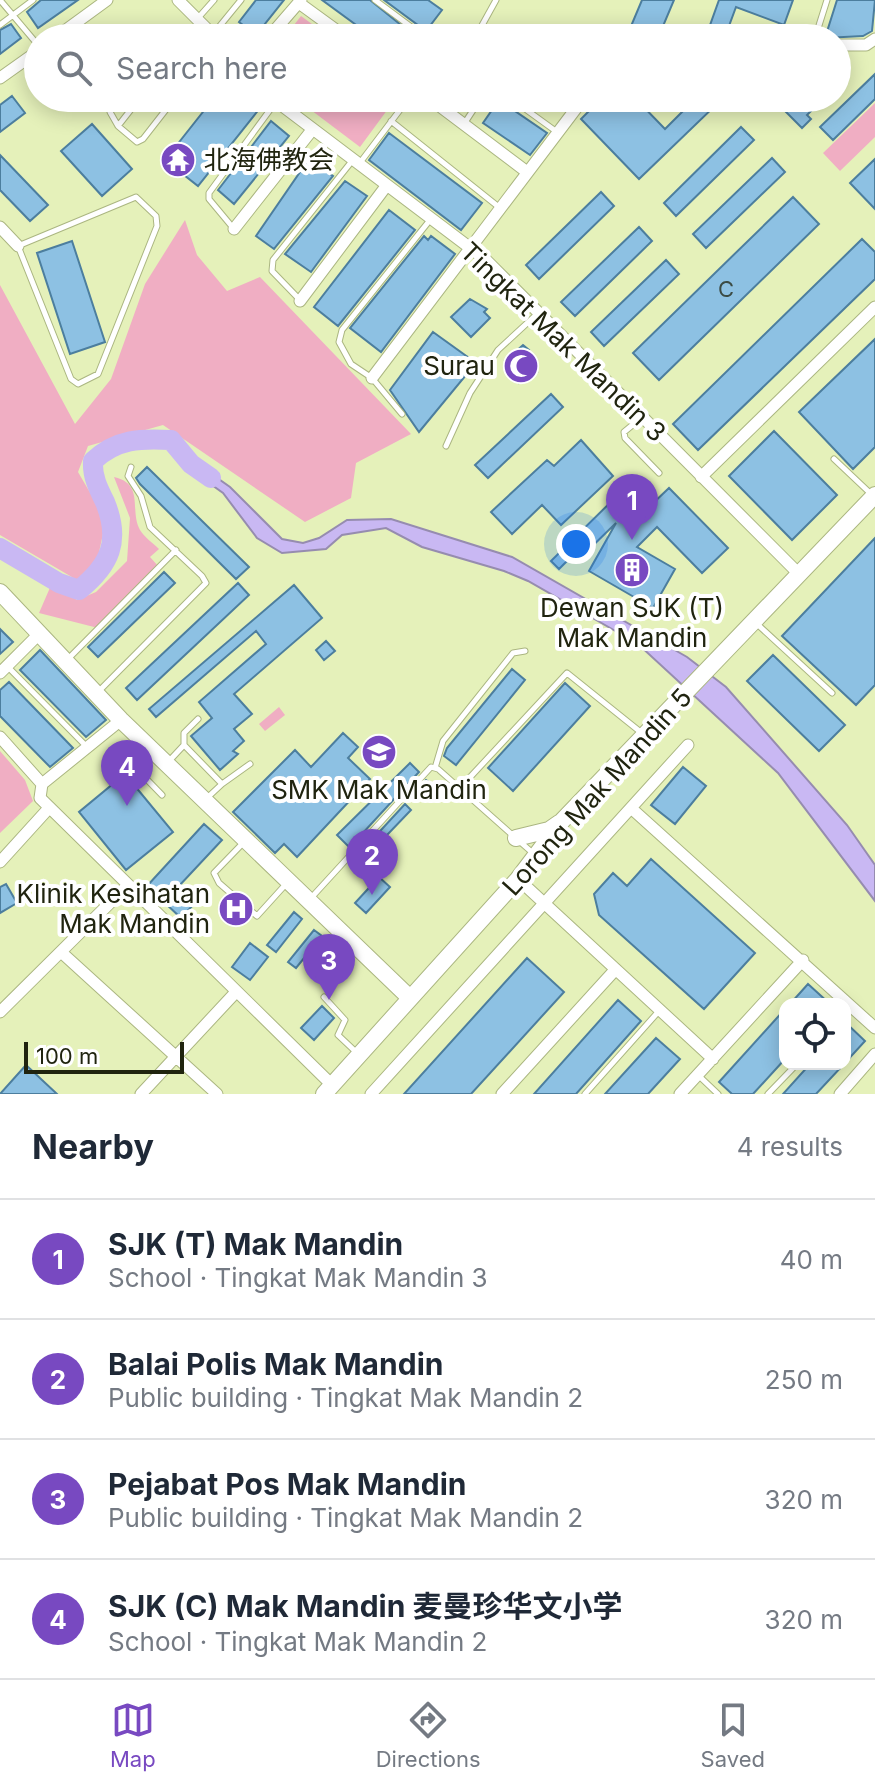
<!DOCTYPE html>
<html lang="en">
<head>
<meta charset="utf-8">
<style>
	:root { --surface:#fff; --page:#f6f6f7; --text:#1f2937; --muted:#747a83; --line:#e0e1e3; --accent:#7849c1 }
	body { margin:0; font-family:Inter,"Noto Sans SC",sans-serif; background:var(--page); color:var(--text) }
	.controls { position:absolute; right:24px; bottom:24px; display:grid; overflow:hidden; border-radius:16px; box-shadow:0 4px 20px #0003 }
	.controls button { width:72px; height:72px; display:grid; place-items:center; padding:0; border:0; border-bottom:2px solid var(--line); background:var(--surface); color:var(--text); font:40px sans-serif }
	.scale { position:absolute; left:24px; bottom:20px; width:160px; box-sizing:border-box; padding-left:8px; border:4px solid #20240f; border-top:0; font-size:22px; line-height:28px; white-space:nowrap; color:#20240f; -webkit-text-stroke:6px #fff; paint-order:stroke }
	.you { position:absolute; left:576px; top:544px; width:28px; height:28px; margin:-20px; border:6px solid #fff; border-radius:50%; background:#1a73e8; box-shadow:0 0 0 12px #1a73e833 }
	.badge { display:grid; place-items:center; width:52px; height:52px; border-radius:50%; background:var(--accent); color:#fff; font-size:26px; font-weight:700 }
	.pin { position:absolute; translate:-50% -66px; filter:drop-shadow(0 2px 4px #0008) }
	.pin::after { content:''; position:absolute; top:42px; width:28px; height:24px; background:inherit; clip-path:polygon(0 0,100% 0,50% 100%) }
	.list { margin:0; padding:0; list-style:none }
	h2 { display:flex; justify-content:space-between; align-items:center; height:104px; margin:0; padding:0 32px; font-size:34px }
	h2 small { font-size:26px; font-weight:400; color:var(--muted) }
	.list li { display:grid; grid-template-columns:52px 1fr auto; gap:24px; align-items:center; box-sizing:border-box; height:120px; padding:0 32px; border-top:2px solid var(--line) }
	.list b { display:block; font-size:30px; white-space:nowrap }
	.list p { margin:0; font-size:26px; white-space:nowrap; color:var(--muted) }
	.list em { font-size:26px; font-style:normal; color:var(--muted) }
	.icon { flex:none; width:44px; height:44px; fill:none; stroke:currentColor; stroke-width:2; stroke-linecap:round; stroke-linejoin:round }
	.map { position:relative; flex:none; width:875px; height:1094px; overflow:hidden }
	.search { position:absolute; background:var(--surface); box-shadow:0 4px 20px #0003; left:24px; right:24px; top:24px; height:88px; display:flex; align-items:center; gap:20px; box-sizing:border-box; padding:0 28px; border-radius:44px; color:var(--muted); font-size:30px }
	.sheet { height:584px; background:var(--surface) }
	nav { display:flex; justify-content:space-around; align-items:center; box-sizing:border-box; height:112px; border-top:2px solid var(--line); background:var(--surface); font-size:22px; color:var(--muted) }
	nav a { display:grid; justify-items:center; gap:4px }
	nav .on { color:var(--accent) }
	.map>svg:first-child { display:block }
	.green { fill:#f0aec3 }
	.water { fill:#c9b8f3; stroke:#968caf; stroke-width:2 }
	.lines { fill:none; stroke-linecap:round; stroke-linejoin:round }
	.river { stroke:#c9b8f3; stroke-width:20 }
	.building { fill:#8dc1e3; stroke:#4c7e9e; stroke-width:2 }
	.lane-casing { stroke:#abb681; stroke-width:7 }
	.street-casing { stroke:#abb681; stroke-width:13 }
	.secondary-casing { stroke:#abb681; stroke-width:18 }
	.lane { stroke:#fff; stroke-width:5 }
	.street { stroke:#fff; stroke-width:11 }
	.secondary { stroke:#fff; stroke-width:16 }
	.labels { text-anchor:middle; stroke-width:8; stroke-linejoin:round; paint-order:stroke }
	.number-label { font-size:22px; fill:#3b4b44 }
	.poi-label { font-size:26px; fill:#20240f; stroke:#fff; text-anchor:end }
	.street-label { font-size:26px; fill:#20240f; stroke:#fff }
</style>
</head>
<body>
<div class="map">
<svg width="875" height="1094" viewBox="0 0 875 1094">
	<rect width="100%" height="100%" fill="#e5f1ba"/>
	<!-- green -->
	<path class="green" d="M301,16L331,38H284Z
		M295,98H396L360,147Z
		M875,103V137L840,171L823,153Z
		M185,220L197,255L227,291L260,277L411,434L356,463L351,498L305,522L163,425L88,446L78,472L106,520L96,566L77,580L0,535V285L75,424L111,379L145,284Z
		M114,477C145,484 129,510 140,530C144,537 153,543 159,549L150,557L159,567L98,628L39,613L52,583L77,600L96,592L127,561L130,518Z
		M279,707L285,715L265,731L259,724Z
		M0,751L25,780L33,801L0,833Z"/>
	<!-- water -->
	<path class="water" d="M191,464L203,468L230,487L282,539L303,543L319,538L347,520L391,519L512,557L687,657L726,687L847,825L875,865V901L778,773L638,644L528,581L504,571L422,547L386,528L342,535L326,549L282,553L257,538L223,493L198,475Z"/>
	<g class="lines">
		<!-- river -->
		<path class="river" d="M0,548L59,583L79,590C110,565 121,541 105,502C98,488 92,476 93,461C116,439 141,438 171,440L191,464L211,478"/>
	</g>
	<!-- building -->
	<path class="building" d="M41,0H78L38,28L27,12Z
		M256,0H284L256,35L239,22Z
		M322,0H370L417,38H374Z
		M384,0H428L442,10L426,31Z
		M642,0H674L658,38H626Z
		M719,0H793L784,25L736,7L726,34L709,28Z
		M837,0H875L872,31L863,36L825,38Z
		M11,24L21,38L0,54V30Z
		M875,74V99L833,140L820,127Z
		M12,96L25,113L0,132V105Z
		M214,98H248L260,108L198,186L165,160Z
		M602,98H635L665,129L696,98H714L718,103L639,179L581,119Z
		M779,98H806L815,107L807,115L811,119L802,128L780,106L783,102Z
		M499,100L547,133L530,155L483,123Z
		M271,121L289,136L234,204L218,190Z
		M92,124L132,169L102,196L61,151Z
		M741,127L754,140L676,216L664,203Z
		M389,133L482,203L461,230L369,160Z
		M0,155L48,205L30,221L0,190Z
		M772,158L785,172L706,248L693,234Z
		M309,159L333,176L274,249L256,236Z
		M875,159V209L850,183Z
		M345,181L367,196L311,272L285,254Z
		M601,192L614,206L539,279L526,265Z
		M793,197L819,224L659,380L633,353Z
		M389,210L415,230L338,326L314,307Z
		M639,227L652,241L575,316L561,302Z
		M424,236L428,240L431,236L455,254L381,352L350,328Z
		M862,239L875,252V279L698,450L673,424Z
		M72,241L105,342L70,354L37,253Z
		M666,260L679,274L604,346L591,332Z
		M470,299L487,309L484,312L490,318L471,337L451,317Z
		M433,332L476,363L419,432L390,390Z
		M875,339V447L853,469L799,412Z
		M523,345L529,350L526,355L537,372L519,383L505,361Z
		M551,394L563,407L488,478L475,465Z
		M774,431L837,495L792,540L729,476Z
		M581,440L613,476L561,525L542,505L512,534L491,512L547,460L554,466Z
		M147,467L249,567L236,579L140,484L136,478Z
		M627,486L648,508L669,488L728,548L702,573L657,527L637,547L675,569L653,608L589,571L616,523L577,561L572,556L559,569L551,561Z
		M875,538V685L856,705L782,636Z
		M164,572L175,583L98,657L88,647Z
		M238,583L249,595L137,700L126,688Z
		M294,585L322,618L234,694L252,714L234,729L244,741L233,751L238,754L220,770L191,736L212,718L199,702L266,644L256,631L156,717L149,709Z
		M0,629L13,642L0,654Z
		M326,641L335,651L324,660L316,650Z
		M40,650L106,720L86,737L20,670Z
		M773,655L845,725L819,751L747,681Z
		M512,669L525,680L456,765L444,756L447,748Z
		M9,682L73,748L50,767L0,716V690Z
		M565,683L590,706L513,791L488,768Z
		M343,733L358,747L348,758L370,779L297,857L284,844L275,853L233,812L295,750L311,767Z
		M410,763L419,772L350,847L348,846L337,835Z
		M683,767L706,786L675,824L651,805Z
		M125,774L173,832L126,870L79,812Z
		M426,780L435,786L427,798L417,791Z
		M405,804L411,810L363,860L358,855Z
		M204,824L222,840L178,887L195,903L181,918L147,886Z
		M651,859L755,953L704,1009L599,915L594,894L613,873L627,886Z
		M379,877L390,887L366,913L355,903Z
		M6,884L17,903L0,913V887Z
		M294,912L302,919L276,952L267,945Z
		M314,930L322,936L296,968L288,962Z
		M250,943L268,957L250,980L232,967Z
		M527,958L564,992L471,1094H404Z
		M808,984L830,1004H790Z
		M618,1000L641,1021L576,1094H534Z
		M322,1006L334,1018L314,1040L301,1028Z
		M785,1009V1059L753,1094H732L719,1082Z
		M845,1022L865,1041L845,1063Z
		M656,1038L680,1059L648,1094H605Z
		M810,1064H844L816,1094H783Z
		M26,1065L57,1094H0Z"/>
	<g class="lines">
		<defs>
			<path id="lane" d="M0,0L38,45
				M375,0L426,38
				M198,18L214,0
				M0,25L33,0
				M214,33L241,0
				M164,38H173
				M475,38L496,0
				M815,38L827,0
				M115,98L110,112L118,126L137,142L143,139L175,98
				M510,98L557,132
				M391,121L500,208
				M464,124L481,98
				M118,126L140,98
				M359,164L409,98
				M136,197L156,216L157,226L98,374L78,384L71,379L18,246Z
				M234,229L209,199V193L275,103
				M300,300L272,271L273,260L352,161
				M402,414L372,378L351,364L339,342L342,330L430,220
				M641,418L624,432L625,438L659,473
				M446,446L470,393L498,350L537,314
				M834,459L870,493
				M757,624L832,693
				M69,658L176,550
				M8,667L88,748
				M99,691L206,583L202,576L150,527L141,496L128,476L131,467
				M139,739L130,747V762L162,795
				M184,745L222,784L250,764
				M170,760L184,745V733L198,719
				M435,768L443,741L513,653L525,651
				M460,788L567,673L643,734
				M208,797L222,784
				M245,841L214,873L219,883L257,916L286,884
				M311,898L431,767L438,769L535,855
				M324,997L345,1020L338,1035L356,1052
				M699,1076L718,1094
				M585,1094L659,1011
				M768,1094L797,1064"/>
			<path id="street" d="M178,0L216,38
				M299,3L347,38
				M55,38L107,0
				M268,38L301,0
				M837,45H866L875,39
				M0,78L38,51
				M272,98L486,260L800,575
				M429,98L527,172
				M0,227L18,246
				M234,229L312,130
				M300,301L387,185
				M372,378L584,98
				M701,477L875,307
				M0,673L39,634
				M121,720L42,784L40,798L332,1085
				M0,737L42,784
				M631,808L875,1028
				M0,862L49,808
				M518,879L713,1059
				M61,952L217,1094
				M0,1012L127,886
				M141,1094L236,992
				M371,1094L688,745
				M502,1094L615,970
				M680,1094L803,960
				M840,1094L875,1054"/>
			<path id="secondary" d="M0,592L121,720L410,998
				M516,838L549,830L559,823
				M324,1094L518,879L562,821L875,495"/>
		</defs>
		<!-- lane casing -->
		<use href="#lane" class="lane-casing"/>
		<!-- street casing -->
		<use href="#street" class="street-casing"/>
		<!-- secondary casing -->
		<use href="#secondary" class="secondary-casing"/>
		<!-- lane -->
		<use href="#lane" class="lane"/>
		<!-- street -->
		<use href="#street" class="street"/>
		<!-- secondary -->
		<use href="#secondary" class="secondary"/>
	</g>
	<!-- icons -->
	<defs>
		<symbol id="temple-disc" viewBox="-11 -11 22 22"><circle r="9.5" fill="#7849c1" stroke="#fff"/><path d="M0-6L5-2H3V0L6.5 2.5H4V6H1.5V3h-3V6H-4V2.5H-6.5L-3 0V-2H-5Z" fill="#fff"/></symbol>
		<symbol id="mosque-disc" viewBox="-11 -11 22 22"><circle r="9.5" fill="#7849c1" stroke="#fff"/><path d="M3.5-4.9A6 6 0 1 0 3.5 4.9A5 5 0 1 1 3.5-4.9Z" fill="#fff"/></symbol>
		<symbol id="building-disc" viewBox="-11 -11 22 22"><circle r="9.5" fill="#7849c1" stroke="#fff"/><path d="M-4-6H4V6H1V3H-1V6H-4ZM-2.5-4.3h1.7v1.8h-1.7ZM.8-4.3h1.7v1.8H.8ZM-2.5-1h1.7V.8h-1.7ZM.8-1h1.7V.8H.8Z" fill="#fff"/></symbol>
		<symbol id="school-disc" viewBox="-11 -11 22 22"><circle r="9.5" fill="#7849c1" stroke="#fff"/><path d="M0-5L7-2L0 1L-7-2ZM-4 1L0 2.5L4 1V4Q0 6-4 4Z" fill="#fff"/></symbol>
		<symbol id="hospital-disc" viewBox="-11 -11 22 22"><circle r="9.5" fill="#7849c1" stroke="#fff"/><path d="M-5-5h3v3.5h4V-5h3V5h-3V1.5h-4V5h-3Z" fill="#fff"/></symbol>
	</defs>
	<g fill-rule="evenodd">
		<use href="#temple-disc" x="158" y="140" width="40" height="40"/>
		<use href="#mosque-disc" x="501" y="346" width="40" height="40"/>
		<use href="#building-disc" x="612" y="550" width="40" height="40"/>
		<use href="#school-disc" x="359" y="732" width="40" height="40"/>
		<use href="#hospital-disc" x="216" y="889" width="40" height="40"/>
	</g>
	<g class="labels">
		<!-- number labels -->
		<g class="number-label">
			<text x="726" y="297">C</text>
		</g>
		<!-- poi labels -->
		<g class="poi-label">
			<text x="204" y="169" text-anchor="start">北海佛教会</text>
			<text x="495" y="375">Surau</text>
			<text x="632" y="617" text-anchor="middle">Dewan SJK (T)<tspan x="632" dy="30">Mak Mandin</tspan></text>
			<text x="379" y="799" text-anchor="middle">SMK Mak Mandin</text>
			<text x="210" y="903">Klinik Kesihatan<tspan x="210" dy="30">Mak Mandin</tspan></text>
		</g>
		<!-- street labels -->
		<g class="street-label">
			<text transform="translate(563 342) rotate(44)" y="9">Tingkat Mak Mandin 3</text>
			<text transform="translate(597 792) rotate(-48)" y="9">Lorong Mak Mandin 5</text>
		</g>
	</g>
</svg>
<div class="controls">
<button><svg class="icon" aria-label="locate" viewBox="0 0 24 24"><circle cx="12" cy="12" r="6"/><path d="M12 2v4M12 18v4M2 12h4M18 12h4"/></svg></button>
</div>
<div class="scale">100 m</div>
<div class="you"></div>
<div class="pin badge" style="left:632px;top:540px">1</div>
<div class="pin badge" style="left:372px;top:895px">2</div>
<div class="pin badge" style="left:329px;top:1000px">3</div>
<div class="pin badge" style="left:127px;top:806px">4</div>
<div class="search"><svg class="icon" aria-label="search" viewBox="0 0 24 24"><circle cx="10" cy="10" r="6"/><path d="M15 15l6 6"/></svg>Search here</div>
</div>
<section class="sheet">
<h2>Nearby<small>4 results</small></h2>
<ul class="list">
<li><span class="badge">1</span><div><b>SJK (T) Mak Mandin</b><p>School · Tingkat Mak Mandin 3</p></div><em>40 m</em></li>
<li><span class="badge">2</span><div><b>Balai Polis Mak Mandin</b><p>Public building · Tingkat Mak Mandin 2</p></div><em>250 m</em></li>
<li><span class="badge">3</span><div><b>Pejabat Pos Mak Mandin</b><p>Public building · Tingkat Mak Mandin 2</p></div><em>320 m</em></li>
<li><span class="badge">4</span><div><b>SJK (C) Mak Mandin 麦曼珍华文小学</b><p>School · Tingkat Mak Mandin 2</p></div><em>320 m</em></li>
</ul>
</section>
<nav>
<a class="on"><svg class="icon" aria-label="map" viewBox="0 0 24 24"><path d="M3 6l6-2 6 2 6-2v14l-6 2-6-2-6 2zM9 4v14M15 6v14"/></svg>Map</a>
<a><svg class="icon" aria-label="directions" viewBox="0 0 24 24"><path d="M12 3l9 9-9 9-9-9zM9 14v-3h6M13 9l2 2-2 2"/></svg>Directions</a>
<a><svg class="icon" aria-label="saved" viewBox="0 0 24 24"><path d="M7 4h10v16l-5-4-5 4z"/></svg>Saved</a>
</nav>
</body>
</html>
